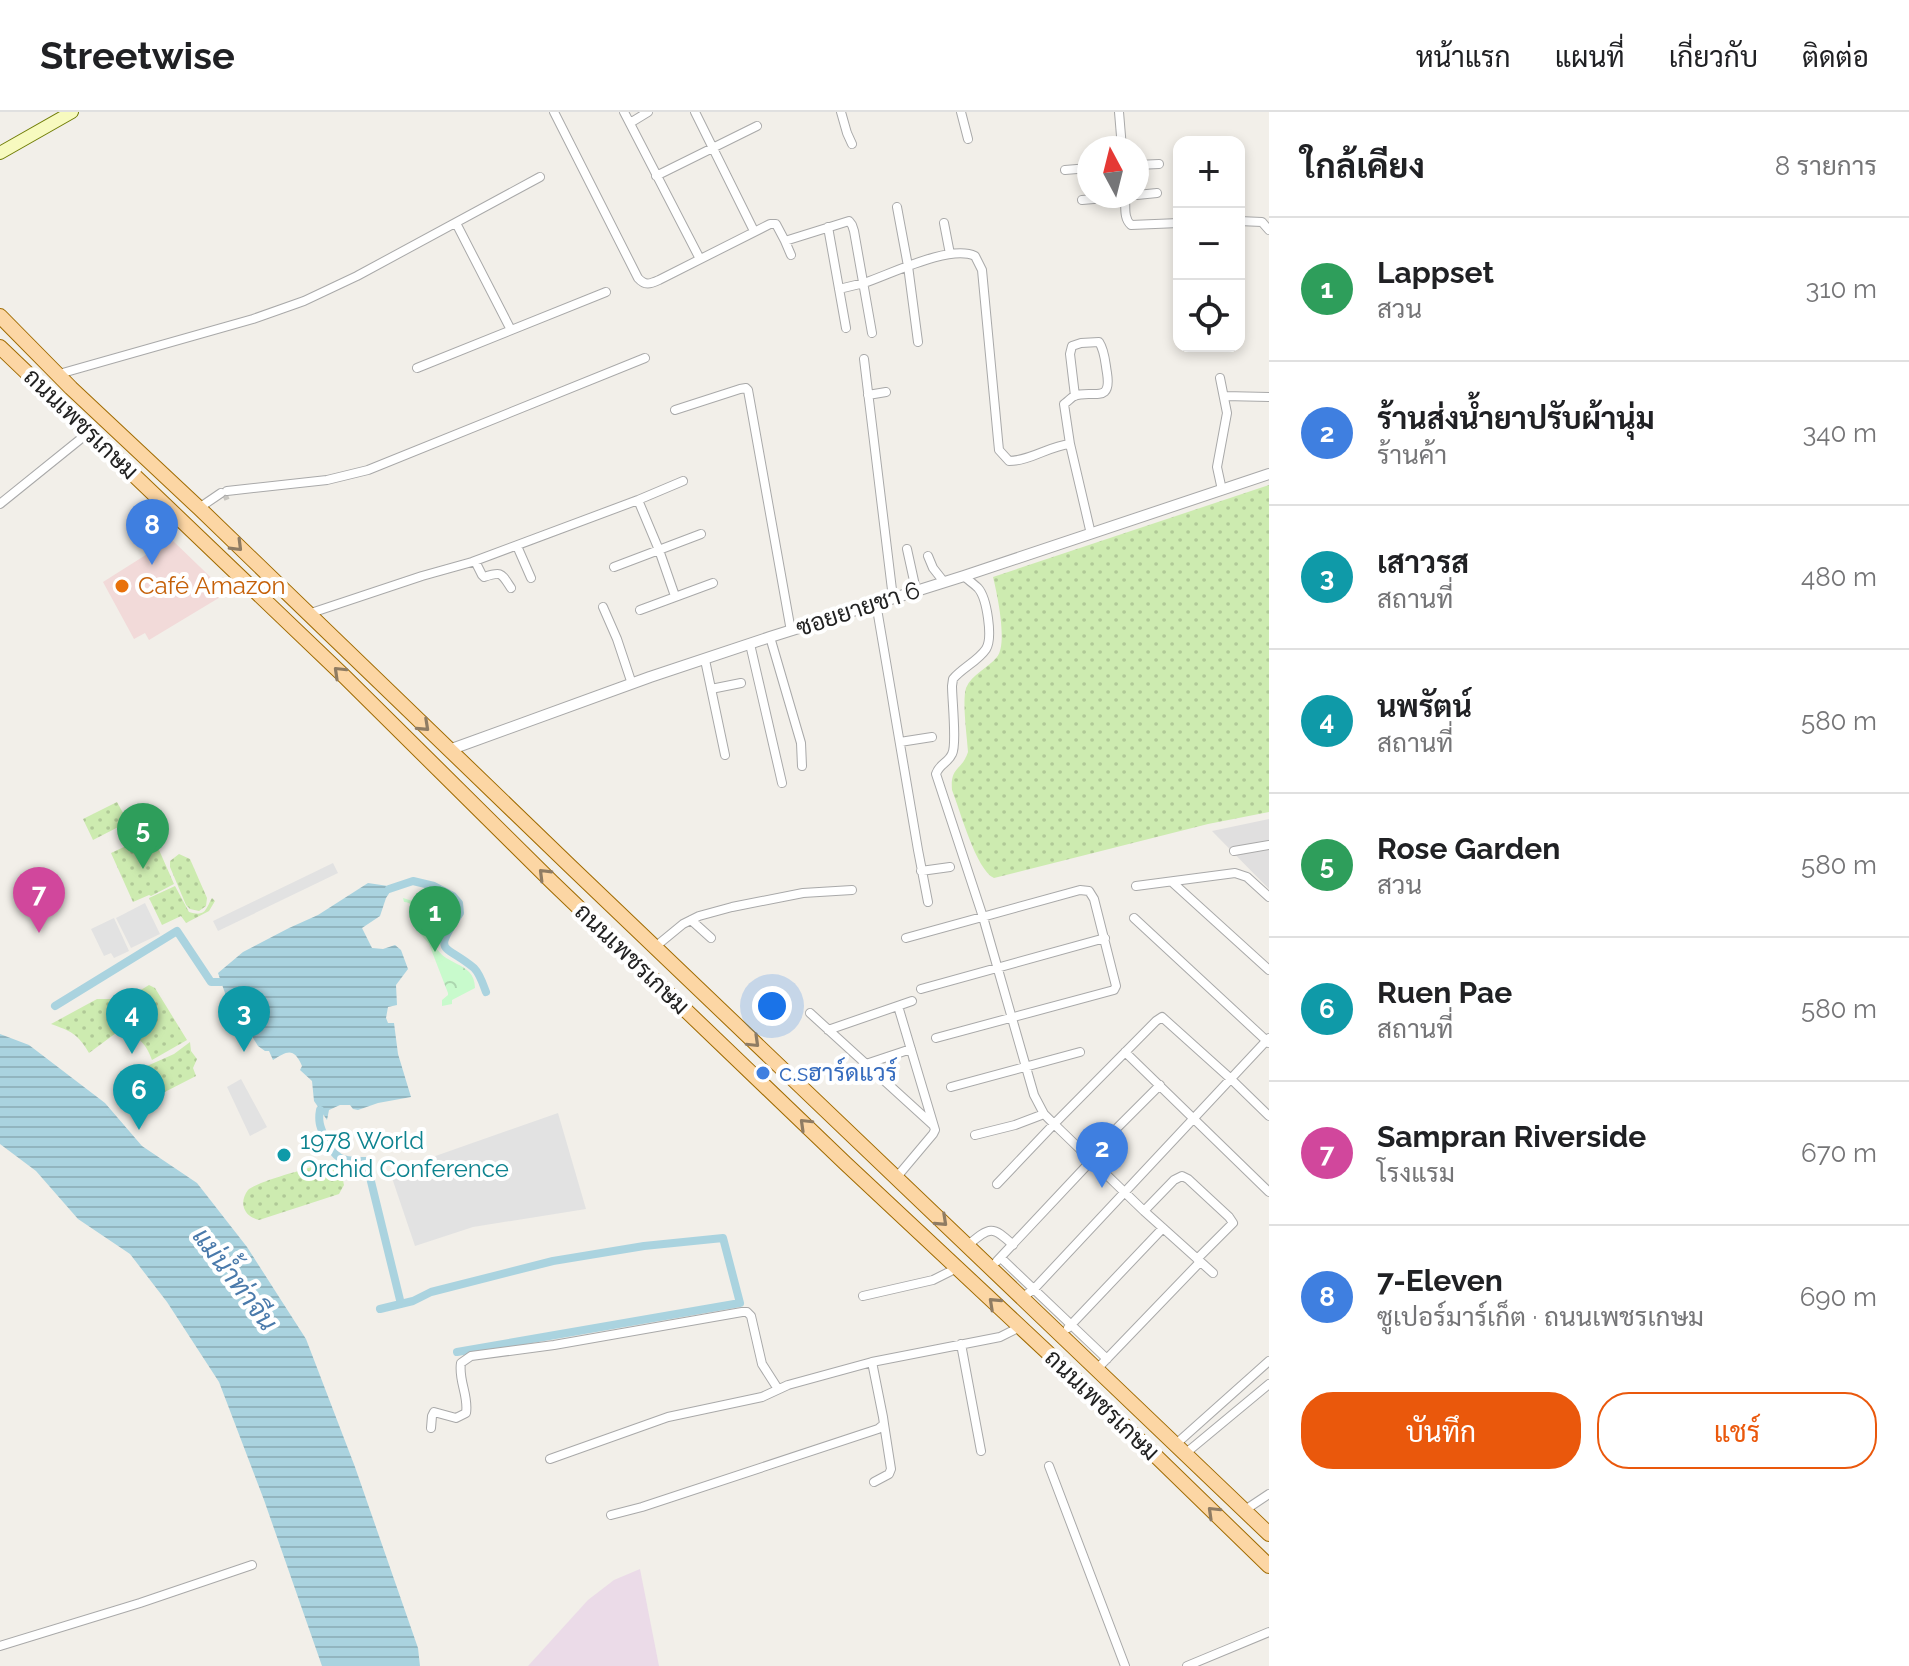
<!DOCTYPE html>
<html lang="th">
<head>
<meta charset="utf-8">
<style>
	:root { --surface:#fff; --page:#f6f6f6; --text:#202124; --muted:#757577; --line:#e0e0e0; --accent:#ea580c }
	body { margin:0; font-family:Raleway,Sarabun,sans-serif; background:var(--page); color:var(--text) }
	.controls { position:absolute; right:24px; top:24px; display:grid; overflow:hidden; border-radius:16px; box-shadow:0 4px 12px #0003 }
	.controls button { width:72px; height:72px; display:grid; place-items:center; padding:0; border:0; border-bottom:2px solid var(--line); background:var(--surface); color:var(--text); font:40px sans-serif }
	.compass { position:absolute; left:1077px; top:24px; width:72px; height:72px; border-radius:50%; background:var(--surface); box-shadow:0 4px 12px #0003; rotate:353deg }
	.you { position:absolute; left:772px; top:894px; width:28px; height:28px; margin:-20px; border:6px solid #fff; border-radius:50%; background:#1a73e8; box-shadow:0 0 0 12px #1a73e833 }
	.badge { display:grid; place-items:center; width:52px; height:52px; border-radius:50%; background:var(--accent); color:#fff; font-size:26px; font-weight:700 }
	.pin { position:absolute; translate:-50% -66px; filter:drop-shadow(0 2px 4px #0008) }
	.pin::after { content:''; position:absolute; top:42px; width:28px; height:24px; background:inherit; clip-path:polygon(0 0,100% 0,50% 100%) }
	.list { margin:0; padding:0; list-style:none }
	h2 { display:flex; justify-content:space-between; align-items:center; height:104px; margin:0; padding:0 32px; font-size:34px }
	h2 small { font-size:26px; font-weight:400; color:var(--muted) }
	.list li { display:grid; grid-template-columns:52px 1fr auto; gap:24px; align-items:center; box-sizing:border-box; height:144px; padding:0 32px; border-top:2px solid var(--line) }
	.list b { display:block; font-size:30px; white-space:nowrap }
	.list p { margin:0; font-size:26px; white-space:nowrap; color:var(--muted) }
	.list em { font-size:26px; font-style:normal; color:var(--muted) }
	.actions { display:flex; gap:16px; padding:24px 32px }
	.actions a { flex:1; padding:18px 0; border:2px solid var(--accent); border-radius:32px; text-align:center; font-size:28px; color:var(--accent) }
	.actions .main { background:var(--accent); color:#fff }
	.icon { flex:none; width:44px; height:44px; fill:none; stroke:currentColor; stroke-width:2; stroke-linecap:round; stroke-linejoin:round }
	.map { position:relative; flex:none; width:1269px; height:1554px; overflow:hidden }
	header { display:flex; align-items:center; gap:48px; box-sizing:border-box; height:112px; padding:0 40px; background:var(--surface); border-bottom:2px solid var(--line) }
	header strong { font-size:38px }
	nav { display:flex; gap:44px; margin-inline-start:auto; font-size:28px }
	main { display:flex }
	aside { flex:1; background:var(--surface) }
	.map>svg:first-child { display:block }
	.residential { fill:#e0dfdf }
	.commercial { fill:#f2dad9 }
	.industrial { fill:#ebdbe8 }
	.grass { fill:url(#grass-dots) }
	.park { fill:url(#park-crowns) }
	.parking { fill:#e2e2e2 }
	.water { fill:url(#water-rules) }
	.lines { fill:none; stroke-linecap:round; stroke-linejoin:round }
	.canal { stroke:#aad3df; stroke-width:8 }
	.minor-tunnel { stroke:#c8c6c1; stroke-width:8; stroke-dasharray:8 4; stroke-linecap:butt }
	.minor-casing { stroke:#a9a9a9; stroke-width:10 }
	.tertiary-casing { stroke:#a9a9a9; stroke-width:12 }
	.secondary-casing { stroke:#707d05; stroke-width:14 }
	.primary-casing { stroke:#a06b00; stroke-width:16 }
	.minor { stroke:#fff; stroke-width:8 }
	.tertiary { stroke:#fff; stroke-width:10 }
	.secondary { stroke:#f7fabf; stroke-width:12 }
	.primary { stroke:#fcd6a4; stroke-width:14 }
	.oneway { stroke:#8f7c63 }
	.food-dot { fill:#e8710a; stroke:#fff; stroke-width:3 }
	.shop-dot { fill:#3f7fe0; stroke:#fff; stroke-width:3 }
	.culture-dot { fill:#0f9aa8; stroke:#fff; stroke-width:3 }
	.labels { text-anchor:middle; stroke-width:8; stroke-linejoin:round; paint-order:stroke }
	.street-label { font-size:24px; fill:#222; stroke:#fff }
	.food-label { font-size:24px; fill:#c56008; stroke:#fff; text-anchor:start }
	.shop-label { font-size:24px; fill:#366cbe; stroke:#fff; text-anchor:start }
	.culture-label { font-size:24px; fill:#0d838f; stroke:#fff; text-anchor:start }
	.water-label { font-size:26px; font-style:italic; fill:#4a7aab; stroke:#fff }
</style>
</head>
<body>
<header>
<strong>Streetwise</strong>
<nav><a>หน้าแรก</a><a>แผนที่</a><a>เกี่ยวกับ</a><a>ติดต่อ</a></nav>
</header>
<main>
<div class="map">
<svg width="1269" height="1554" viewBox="0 0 1269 1554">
	<defs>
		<pattern id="grass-dots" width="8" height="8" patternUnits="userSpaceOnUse" patternTransform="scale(2)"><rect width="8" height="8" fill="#cdebb0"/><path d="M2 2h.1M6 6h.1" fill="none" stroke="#b0c997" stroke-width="1.8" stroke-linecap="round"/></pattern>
		<pattern id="park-crowns" width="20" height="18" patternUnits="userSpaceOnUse" patternTransform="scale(2)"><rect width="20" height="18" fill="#c8facc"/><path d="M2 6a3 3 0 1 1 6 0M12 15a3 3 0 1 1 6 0" fill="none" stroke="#acd6af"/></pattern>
		<pattern id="water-rules" width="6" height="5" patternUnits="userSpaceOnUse" patternTransform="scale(2)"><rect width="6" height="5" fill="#aad3df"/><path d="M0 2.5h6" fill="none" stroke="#92b5bf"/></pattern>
	</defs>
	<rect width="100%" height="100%" fill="#f2efe9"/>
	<!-- residential -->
	<path class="residential" d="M1269,707V777L1212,719Z"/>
	<!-- commercial -->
	<path class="commercial" d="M171,427L227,481L149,528L145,521L134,527L103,470Z"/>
	<!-- industrial -->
	<path class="industrial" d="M640,1457L659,1554H528L588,1488L614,1468Z"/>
	<!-- grass -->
	<path class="grass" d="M1269,373V700L1208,712L994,766C976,758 960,698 952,678C950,654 962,659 968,640C967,624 962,590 966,576C972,562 988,556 997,545C1008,532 997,481 993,465Z
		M117,690L128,710L93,728L83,707Z
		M152,722L174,772L151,784L149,783L133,790L111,741Z
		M179,742L190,747L207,786L206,794L199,799L190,797L186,793L170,755V749Z
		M175,774L189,800C206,805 205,798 212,786L215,789L209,799L186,811L181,804L162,813L149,786Z
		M149,873L155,876L187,928L152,948C145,929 138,925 120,918L89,941C78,922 71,919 51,912L97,887H126Z
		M190,930L191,939L197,947L193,956L196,964L149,988L134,967L147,954L174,942Z
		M330,1051C342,1054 342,1062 344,1073L339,1082L259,1108C253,1106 247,1104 244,1096C242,1090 244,1083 248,1078C258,1069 307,1057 322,1052Z"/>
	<!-- park -->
	<path class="park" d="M403,786L423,792L446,812L433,828C440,856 475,847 475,876L452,888V892L442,894V888L448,883V881L429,832L417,818C418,807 418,791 404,790Z"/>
	<!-- parking -->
	<path class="parking" d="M333,751L338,761L218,819L213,809Z
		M145,791L160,822L131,836L116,806Z
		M114,806L129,839L114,846L111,841L104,844L91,817Z
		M241,967L267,1015L250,1024L227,975Z
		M558,1001L586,1097L473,1115L415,1134L390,1060Z"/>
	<!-- water -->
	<path class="water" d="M368,771L388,774L390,780L386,786L380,804L362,816L372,836L383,837L395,833L401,838L408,857L396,873L397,893L388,895L386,906L388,911H394L398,942L411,985L378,991L358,998L353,997L350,993H340L329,998L327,1008L314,989L312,969L300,958L302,954C294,935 287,939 273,948L269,939H265L258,934L225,881L218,861L243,840L289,816L318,803Z
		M0,922L29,933L105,991L142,1034L197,1071L247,1135L306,1227L355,1355L418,1536L420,1554H322L264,1388L219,1270L167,1190L130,1142L78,1107L36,1059L0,1032Z"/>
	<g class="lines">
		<!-- canal -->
		<path class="canal" d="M389,777L413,769L434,774L453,784L459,791L460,801C432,843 444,831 474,856C480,862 483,872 486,880
			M55,894L177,819L211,870H221
			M320,998C318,1009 320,1014 324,1024C335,1047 340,1050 366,1049L401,1192
			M380,1197L413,1189L431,1180L553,1149L644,1134L723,1126L740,1191L457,1240"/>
		<!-- minor-tunnel -->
		<path class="minor-tunnel" d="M223,385L228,383"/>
		<defs>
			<path id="minor" d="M554,0L638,166C645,174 650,172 659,168L770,112H776L785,129L849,109L852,113L854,119L872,221
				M624,0L700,147
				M695,0L754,119
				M841,0L847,21L852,32
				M961,0L968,27
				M1119,0L1122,36
				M630,11L648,0
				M1137,53L1159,52
				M1065,58L1089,56
				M656,64L757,14
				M1137,83L1157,81
				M1125,84C1126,94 1123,106 1131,113L1179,111
				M1082,88L1129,84
				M897,95L908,154L918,230
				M1239,109L1262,110L1269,118
				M456,111L511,218
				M944,111L950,142
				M828,115L846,216
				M785,129L791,143
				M839,177C847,175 856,173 864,171C891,162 950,132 975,144L982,158L998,328L999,338L1009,349C1030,349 1049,334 1070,332L1091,422
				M864,247L893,486
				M417,256L606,180
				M59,262L253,207L304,189L357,164L540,65
				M1220,266L1227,301L1217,355L1222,378
				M868,283L886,280
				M1224,284L1269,285
				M675,298L740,277L746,276L748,278L791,519
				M1070,332L1064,292C1066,291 1072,285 1074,284C1092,277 1112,293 1107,261C1105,250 1105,239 1099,230L1081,231L1072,234L1070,242L1075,284
				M227,379L327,368L368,358L645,246
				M638,388L659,438L675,484
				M0,392L88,321
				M199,396L221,381
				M517,434L531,466
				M907,437L916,478
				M928,444L933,456L944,470
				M475,449L482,463L484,465C502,459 501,461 511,476
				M614,455L701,422
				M964,464C968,468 974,472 978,476C987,486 993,526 986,537C978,549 962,556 953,567L952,574C952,587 957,633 952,642C948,651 939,652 936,662L983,805L1034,983L1044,1002L1015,1013L975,1023
				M876,491L918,738L928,790
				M603,495L617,527L632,572
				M640,498L713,471
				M308,502L422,464L472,450L638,388L683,369
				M770,525L801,631L802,654
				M750,532L782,671
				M705,548L725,643
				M711,577L741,571
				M900,630L932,625
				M1234,739L1269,733
				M921,759L950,755
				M1172,770L1269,858
				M1136,774L1235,761L1247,765L1269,785
				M1134,806L1269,931
				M691,808L711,826
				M906,826L1080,778L1089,779L1094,787L1116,874L1114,878L936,926
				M655,835L683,812L699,804L732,795L803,781L852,778
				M921,877L1105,826
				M810,901L933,1013
				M828,918L912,889
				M1125,940L1269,1080
				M866,952L911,937
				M951,975L1080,940
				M1044,1002L1054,1012L1156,909L1162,905L1231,967L1269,1004
				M1088,1045L1160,973
				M896,1066L933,1022L935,1018L898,894
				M997,1072L1054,1012L1144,1099L1213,1161
				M1144,1099L1174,1068L1182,1064L1188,1067L1229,1105L1233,1111L1197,1147
				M968,1133C990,1115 992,1113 1013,1133
				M1001,1146L1107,1247
				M997,1149L1091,1049
				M863,1184L933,1168L957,1156
				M1023,1185L1034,1177L1269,926
				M1068,1216L1163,1116
				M961,1232L981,1339
				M1097,1257L1200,1150
				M431,1316L432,1304L434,1300L456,1306L466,1301C469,1284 458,1268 461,1251L471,1244L554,1233L742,1200H747L751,1204L762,1252L778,1277
				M1176,1332L1269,1249
				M1186,1341L1269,1272
				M550,1347L668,1305L762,1285L788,1273L872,1250L1000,1225L1020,1215
				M1049,1354L1125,1554
				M874,1370L889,1362L891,1357L884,1312
				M1245,1398L1269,1382
				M611,1403L642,1395L878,1317L884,1312L883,1305L872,1250
				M0,1534L140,1491L252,1453
				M1187,1554L1269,1520"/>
			<path id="tertiary" d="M449,638L650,565L770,525L964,464L1269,362"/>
			<path id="secondary" d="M0,41L72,0"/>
			<path id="primary" d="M0,204L71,276L199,396L569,753L1269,1422
				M0,235L345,565L552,770L845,1051L1092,1282L1269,1454"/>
		</defs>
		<!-- minor casing -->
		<use href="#minor" class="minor-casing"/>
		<!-- tertiary casing -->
		<use href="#tertiary" class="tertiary-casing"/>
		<!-- secondary casing -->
		<use href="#secondary" class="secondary-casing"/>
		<!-- primary casing -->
		<use href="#primary" class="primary-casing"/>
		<!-- minor -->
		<use href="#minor" class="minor"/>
		<!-- tertiary -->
		<use href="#tertiary" class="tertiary"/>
		<!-- secondary -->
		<use href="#secondary" class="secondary"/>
		<!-- primary -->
		<use href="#primary" class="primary"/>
	</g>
	<!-- one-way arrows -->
	<defs><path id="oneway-chevron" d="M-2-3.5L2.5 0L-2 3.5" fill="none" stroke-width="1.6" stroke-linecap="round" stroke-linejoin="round" transform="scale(2)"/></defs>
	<g class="oneway">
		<use href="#oneway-chevron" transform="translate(237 434) rotate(45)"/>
		<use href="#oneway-chevron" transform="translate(339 560) rotate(-136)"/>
		<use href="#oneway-chevron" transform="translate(424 614) rotate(43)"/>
		<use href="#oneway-chevron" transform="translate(544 762) rotate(-135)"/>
		<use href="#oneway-chevron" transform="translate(754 930) rotate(44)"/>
		<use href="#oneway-chevron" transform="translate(805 1012) rotate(-136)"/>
		<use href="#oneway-chevron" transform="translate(942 1109) rotate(43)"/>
		<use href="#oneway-chevron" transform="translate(994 1191) rotate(-137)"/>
		<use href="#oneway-chevron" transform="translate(1213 1400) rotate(-136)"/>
	</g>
	<!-- markers -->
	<circle class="food-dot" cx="122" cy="474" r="8"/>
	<circle class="shop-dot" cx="763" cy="961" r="8"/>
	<circle class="culture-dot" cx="284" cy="1043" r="8"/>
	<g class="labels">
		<!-- street labels -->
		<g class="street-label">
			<text transform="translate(81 312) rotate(44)" y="8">ถนนเพชรเกษม</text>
			<text transform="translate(858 497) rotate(-18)" y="8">ซอยยายชา 6</text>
			<text transform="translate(632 847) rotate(44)" y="8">ถนนเพชรเกษม</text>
			<text transform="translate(1102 1293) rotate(44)" y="8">ถนนเพชรเกษม</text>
		</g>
		<!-- food labels -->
		<g class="food-label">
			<text x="138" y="482">Café Amazon</text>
		</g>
		<!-- shop labels -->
		<g class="shop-label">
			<text x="779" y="969">c.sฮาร์ดแวร์</text>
		</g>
		<!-- culture labels -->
		<g class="culture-label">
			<text x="300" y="1037">1978 World<tspan x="300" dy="28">Orchid Conference</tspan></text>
		</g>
		<!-- water labels -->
		<g class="water-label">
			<text transform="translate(235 1167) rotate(53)" y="9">แม่น้ำท่าจีน</text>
		</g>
	</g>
</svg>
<div class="controls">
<button>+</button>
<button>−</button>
<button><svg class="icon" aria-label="locate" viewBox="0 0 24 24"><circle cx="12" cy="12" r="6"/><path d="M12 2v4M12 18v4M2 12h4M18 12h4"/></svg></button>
</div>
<svg class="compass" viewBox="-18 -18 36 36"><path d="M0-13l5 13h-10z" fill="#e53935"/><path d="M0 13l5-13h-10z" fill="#757577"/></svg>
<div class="you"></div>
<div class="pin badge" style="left:435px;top:840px;background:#2e9e5b">1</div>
<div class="pin badge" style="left:1102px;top:1076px;background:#3f7fe0">2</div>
<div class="pin badge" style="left:244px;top:940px;background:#0f9aa8">3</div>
<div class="pin badge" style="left:132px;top:942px;background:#0f9aa8">4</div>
<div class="pin badge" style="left:143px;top:757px;background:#2e9e5b">5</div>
<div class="pin badge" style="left:139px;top:1018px;background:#0f9aa8">6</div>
<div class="pin badge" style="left:39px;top:821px;background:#d1479c">7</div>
<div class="pin badge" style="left:152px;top:453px;background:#3f7fe0">8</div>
</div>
<aside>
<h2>ใกล้เคียง<small>8 รายการ</small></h2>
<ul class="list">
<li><span class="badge" style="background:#2e9e5b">1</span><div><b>Lappset</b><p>สวน</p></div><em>310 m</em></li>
<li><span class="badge" style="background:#3f7fe0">2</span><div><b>ร้านส่งน้ำยาปรับผ้านุ่ม</b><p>ร้านค้า</p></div><em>340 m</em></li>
<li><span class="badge" style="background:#0f9aa8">3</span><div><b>เสาวรส</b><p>สถานที่</p></div><em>480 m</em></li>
<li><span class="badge" style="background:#0f9aa8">4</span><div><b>นพรัตน์</b><p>สถานที่</p></div><em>580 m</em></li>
<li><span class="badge" style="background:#2e9e5b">5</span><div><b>Rose Garden</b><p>สวน</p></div><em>580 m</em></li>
<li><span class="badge" style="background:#0f9aa8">6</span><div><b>Ruen Pae</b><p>สถานที่</p></div><em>580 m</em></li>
<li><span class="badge" style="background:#d1479c">7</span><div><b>Sampran Riverside</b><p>โรงแรม</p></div><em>670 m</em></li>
<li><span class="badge" style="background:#3f7fe0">8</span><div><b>7-Eleven</b><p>ซูเปอร์มาร์เก็ต · ถนนเพชรเกษม</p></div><em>690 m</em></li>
</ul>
<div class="actions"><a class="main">บันทึก</a><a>แชร์</a></div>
</aside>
</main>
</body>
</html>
